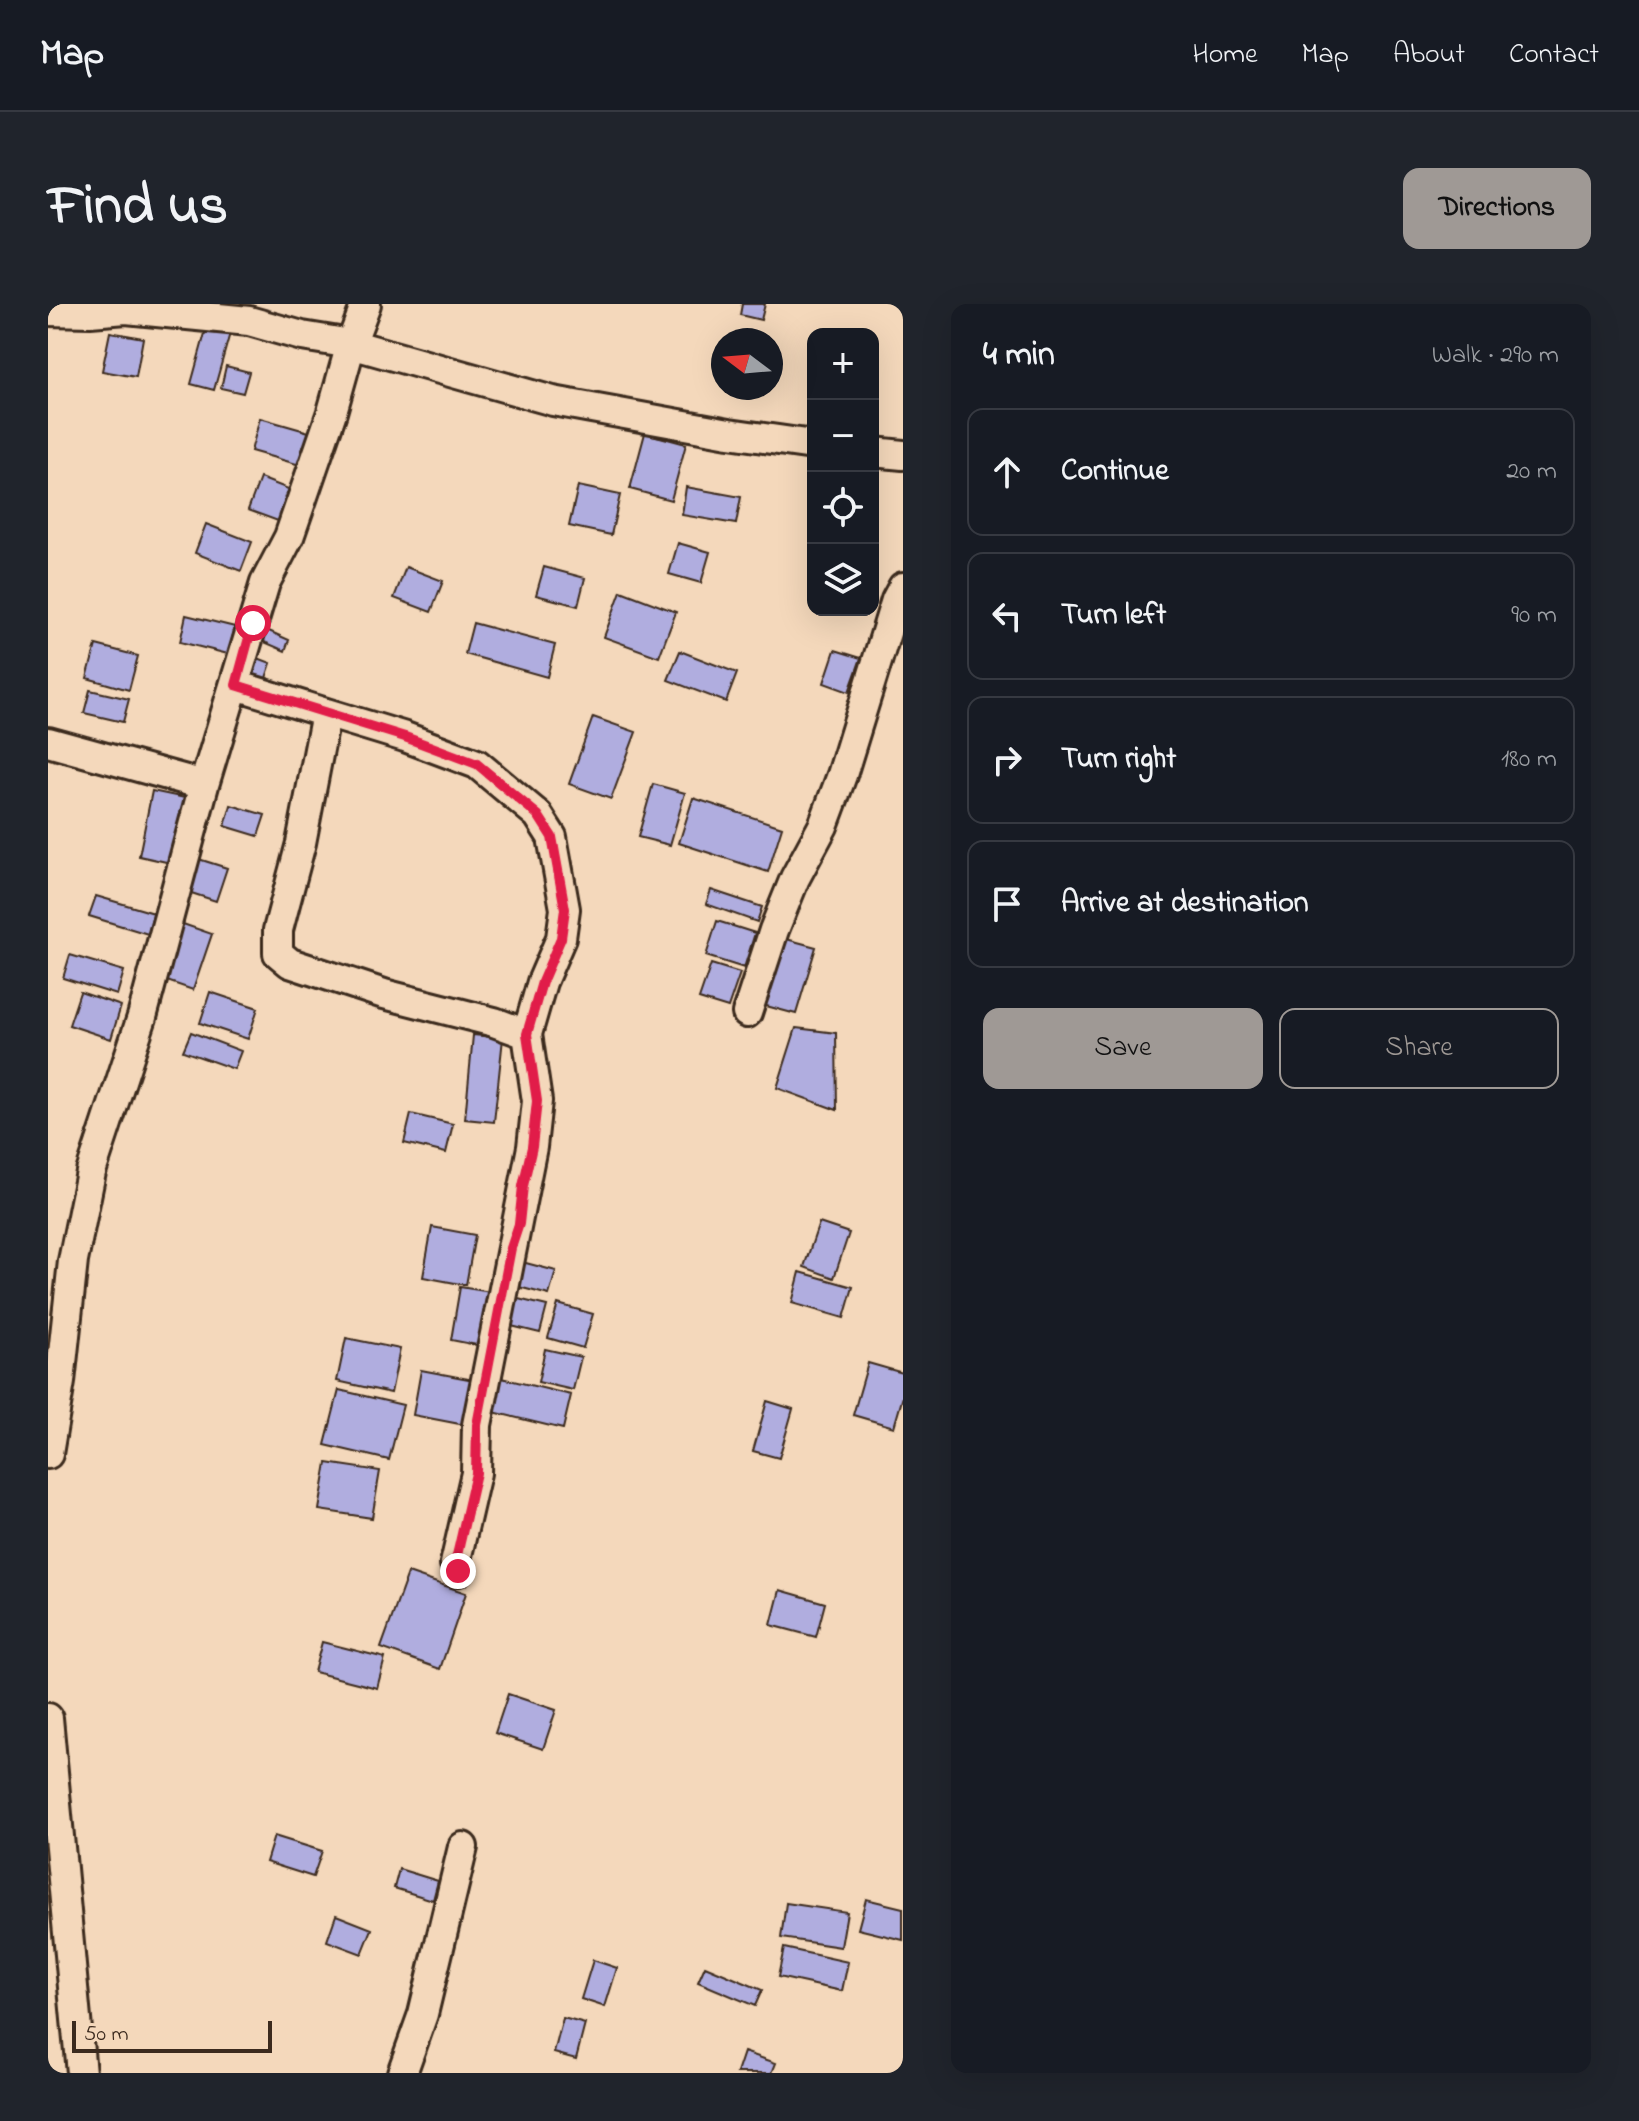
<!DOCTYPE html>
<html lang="en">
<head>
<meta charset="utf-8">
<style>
	:root { --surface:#171b24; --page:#20242c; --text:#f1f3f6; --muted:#9ea1a6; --line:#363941; --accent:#9f9995 }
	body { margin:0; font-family:"Indie Flower",sans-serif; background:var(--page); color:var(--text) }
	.controls { position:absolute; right:24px; top:24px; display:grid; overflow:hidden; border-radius:16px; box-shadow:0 8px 32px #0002 }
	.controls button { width:72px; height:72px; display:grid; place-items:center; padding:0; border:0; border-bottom:2px solid var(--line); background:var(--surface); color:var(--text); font:40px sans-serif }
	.compass { position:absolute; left:663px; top:24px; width:72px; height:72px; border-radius:50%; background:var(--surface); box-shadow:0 8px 32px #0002; rotate:286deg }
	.scale { position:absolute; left:24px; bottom:20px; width:200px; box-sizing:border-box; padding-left:8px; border:4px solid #3b2a1e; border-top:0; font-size:22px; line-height:28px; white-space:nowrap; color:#3b2a1e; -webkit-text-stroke:6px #f4d8bb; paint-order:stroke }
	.stop { position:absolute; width:24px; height:24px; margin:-18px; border:6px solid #e11d48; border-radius:50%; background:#fff }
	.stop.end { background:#e11d48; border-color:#fff; box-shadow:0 2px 8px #0008 }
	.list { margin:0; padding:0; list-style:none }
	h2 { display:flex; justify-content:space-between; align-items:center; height:104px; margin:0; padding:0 32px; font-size:34px }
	h2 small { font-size:26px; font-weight:400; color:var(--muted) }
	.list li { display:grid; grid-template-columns:52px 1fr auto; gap:24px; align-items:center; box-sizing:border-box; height:128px; margin:0 16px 16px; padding:0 16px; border:2px solid var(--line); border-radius:16px }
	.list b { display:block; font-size:30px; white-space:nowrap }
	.list em { font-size:26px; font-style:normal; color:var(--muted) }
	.actions { display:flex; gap:16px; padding:24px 32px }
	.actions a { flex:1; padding:18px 0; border:2px solid var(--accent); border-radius:16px; text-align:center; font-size:28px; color:var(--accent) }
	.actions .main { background:var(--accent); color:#111 }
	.icon { flex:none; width:44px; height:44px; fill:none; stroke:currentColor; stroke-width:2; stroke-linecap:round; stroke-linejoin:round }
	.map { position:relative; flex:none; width:855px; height:1769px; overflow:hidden; border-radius:16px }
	header { display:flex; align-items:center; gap:48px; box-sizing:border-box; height:112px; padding:0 40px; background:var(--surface); border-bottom:2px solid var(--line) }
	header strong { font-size:38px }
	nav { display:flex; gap:44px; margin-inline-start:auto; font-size:28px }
	.intro { display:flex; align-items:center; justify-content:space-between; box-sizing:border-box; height:192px; padding:0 48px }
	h1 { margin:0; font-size:56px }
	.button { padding:20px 36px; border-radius:16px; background:var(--accent); color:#111; font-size:28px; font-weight:700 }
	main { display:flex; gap:48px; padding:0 48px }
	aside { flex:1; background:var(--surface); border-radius:16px; box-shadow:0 8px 32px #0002 }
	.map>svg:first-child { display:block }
	.building { fill:#b0addf; stroke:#3b2a1e; stroke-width:2 }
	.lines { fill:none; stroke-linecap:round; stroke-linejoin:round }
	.street-casing { stroke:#3b2a1e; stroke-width:34 }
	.street { stroke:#f4d8bb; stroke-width:28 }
	.route { stroke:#e11d48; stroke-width:10 }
</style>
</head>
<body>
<header>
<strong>Map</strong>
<nav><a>Home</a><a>Map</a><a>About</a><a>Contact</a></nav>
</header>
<div class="intro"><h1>Find us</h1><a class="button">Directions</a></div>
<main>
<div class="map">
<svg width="855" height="1769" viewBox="0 0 855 1769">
	<rect width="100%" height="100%" fill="#f4d8bb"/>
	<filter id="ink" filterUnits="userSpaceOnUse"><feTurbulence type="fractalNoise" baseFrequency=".0125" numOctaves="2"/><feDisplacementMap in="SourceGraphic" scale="16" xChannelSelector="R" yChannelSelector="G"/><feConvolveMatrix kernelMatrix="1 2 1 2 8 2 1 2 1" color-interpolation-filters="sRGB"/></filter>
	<g filter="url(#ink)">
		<!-- building -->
		<path class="building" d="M694,0H717L713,16L692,11Z
			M159,22L182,29L166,86L143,80Z
			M62,28L95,34L88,73L54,67Z
			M178,62L201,68L195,89L173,84Z
			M212,114L261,128L252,161L203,147Z
			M597,129L638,140L623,196L582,185Z
			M212,174L243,186L230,217L200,206Z
			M530,182L572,191L563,231L521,222Z
			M638,183L693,193L688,220L634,211Z
			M158,220L204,238L193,267L147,249Z
			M630,239L662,248L653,279L621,270Z
			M358,263L395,277L383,308L346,294Z
			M496,263L537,274L530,302L488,291Z
			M573,287L628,308L611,353L556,333Z
			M138,311L187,323L180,350L132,338Z
			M425,319L507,341L499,373L417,350Z
			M212,323L241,336L237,347L207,334Z
			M48,341L90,352L81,386L39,374Z
			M787,346L813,354L801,388L776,379Z
			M632,347L689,369L678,398L620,376Z
			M207,353L223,359L214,386L197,381Z
			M42,386L81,395L75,418L36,409Z
			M545,413L588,428L563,495L521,480Z
			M605,480L637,489L622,541L590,533Z
			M104,487L137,494L123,559L91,552Z
			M645,494L734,523L720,568L631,539Z
			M183,501L217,511L210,532L177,522Z
			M141,552L179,564L168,597L131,585Z
			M663,586L714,603L709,618L658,600Z
			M48,592L106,609L100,630L41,612Z
			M669,617L707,629L696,664L658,652Z
			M132,619L164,630L145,686L113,675Z
			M727,632L768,643L748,710L707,699Z
			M22,651L76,667L69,691L15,674Z
			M663,660L692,669L680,704L651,695Z
			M32,688L73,702L63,735L21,721Z
			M162,688L210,704L200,735L152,719Z
			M748,724L788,729L789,806L729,784Z
			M143,728L193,747L186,765L135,747Z
			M425,731L455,734L446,818L417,815Z
			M363,810L405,820L398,849L356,839Z
			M771,919L801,929L786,974L756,963Z
			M384,923L427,931L418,981L375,973Z
			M474,958L508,967L501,991L467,982Z
			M752,968L805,983L796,1014L744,999Z
			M412,983L449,989L439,1043L403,1036Z
			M462,993L499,1002L492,1029L455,1020Z
			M510,1000L545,1010L535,1044L500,1034Z
			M298,1034L352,1045L343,1089L289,1077Z
			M497,1045L533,1053L525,1086L490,1078Z
			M820,1059L855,1069V1092L846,1123L805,1111Z
			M373,1066L426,1076L417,1121L365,1111Z
			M445,1072L523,1091L515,1125L437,1106Z
			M291,1086L355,1101L341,1156L277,1141Z
			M719,1097L745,1105L731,1154L705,1147Z
			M279,1159L332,1167L324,1214L271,1206Z
			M360,1269L418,1289L392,1365L333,1344Z
			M732,1286L777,1299L768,1333L723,1321Z
			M274,1338L337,1354L329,1384L266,1368Z
			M460,1390L508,1406L495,1445L447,1429Z
			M226,1532L274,1547L265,1573L218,1558Z
			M351,1565L390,1577L385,1596L346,1584Z
			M818,1595L855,1604V1636L810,1625Z
			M738,1599L799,1608L793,1643L733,1634Z
			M288,1611L324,1625L314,1650L279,1637Z
			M736,1644L800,1658L794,1687L730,1673Z
			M545,1656L569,1664L557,1703L533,1695Z
			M657,1662L714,1686L707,1702L650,1678Z
			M515,1714L537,1720L528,1755L506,1749Z
			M696,1748L728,1759L724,1769H689Z"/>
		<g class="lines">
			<defs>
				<path id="street" d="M0,7L42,8L78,5L201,17L254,32L303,40L505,97L681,129L765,141
					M825,148L855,151
					M188,381L278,409L253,539L230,626V649L242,659L336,690L446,718L479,730L489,797L484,843L429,1121L428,1169L407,1260L410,1267
					M278,409L357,433L429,460L490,511L504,533L517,605L513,634L494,678L479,730
					M0,438L156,481
					M699,709L726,626L747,574L775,522L794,471L848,296L855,283
					M0,1150L12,1078L25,957L43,868L94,713L156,481L217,279L241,233L284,108L303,40L318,0
					M0,1414L33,1769
					M354,1769L375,1710L415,1543"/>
			</defs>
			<!-- street casing -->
			<use href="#street" class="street-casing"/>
			<!-- street -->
			<use href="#street" class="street"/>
		</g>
	</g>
	<g class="lines" filter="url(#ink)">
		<!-- route -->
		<path class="route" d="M205,319L188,381L357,433L429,460L490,511L504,533L517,605L513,634L494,678L479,730L489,797L484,843L475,882L471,920L463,944L429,1121L428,1169L407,1260L410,1267"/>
	</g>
</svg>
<div class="controls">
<button>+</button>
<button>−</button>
<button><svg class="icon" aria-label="locate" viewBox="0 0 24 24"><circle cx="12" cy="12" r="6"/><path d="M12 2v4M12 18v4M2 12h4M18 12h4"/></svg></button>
<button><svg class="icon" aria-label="layers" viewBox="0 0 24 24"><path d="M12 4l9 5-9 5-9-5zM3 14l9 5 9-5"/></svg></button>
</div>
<svg class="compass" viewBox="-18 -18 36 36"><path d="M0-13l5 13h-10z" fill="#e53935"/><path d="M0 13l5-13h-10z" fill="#9ea1a6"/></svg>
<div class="scale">50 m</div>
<div class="stop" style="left:205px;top:319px"></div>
<div class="stop end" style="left:410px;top:1267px"></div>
</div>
<aside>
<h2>4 min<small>Walk · 290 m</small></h2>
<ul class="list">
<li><svg class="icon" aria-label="ahead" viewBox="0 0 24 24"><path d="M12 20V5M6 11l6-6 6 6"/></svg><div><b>Continue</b></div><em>20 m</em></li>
<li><svg class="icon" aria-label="left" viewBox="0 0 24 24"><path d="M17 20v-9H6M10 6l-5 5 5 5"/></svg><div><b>Turn left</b></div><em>90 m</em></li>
<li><svg class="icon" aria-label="right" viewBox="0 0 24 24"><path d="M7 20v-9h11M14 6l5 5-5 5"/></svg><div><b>Turn right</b></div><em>180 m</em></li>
<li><svg class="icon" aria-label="arrive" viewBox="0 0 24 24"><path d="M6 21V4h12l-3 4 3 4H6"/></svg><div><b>Arrive at destination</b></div></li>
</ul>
<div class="actions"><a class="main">Save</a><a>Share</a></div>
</aside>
</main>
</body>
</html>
